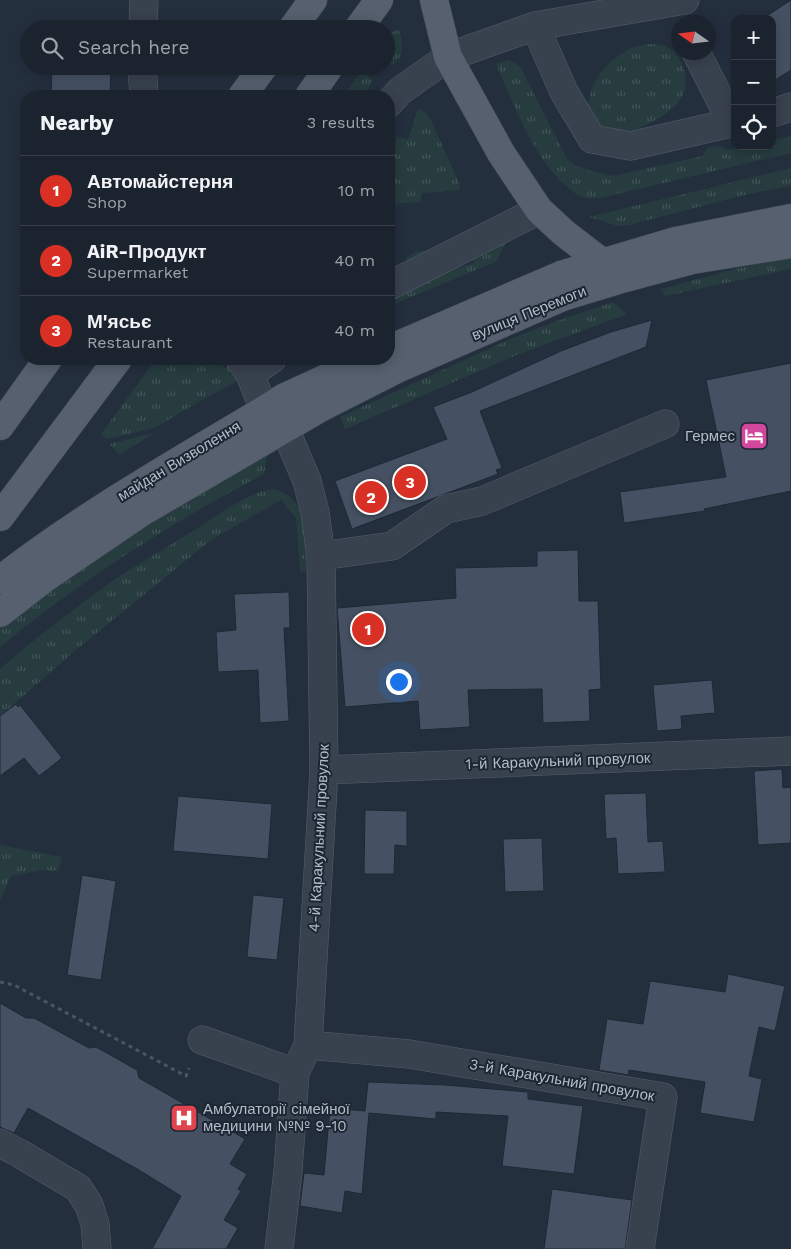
<!DOCTYPE html>
<html lang="en">
<head>
<meta charset="utf-8">
<style>
	:root { --surface:#1b232e; --page:#282f3a; --text:#f1f3f6; --muted:#a0a4aa; --line:#39404a; --accent:#d93025 }
	body { margin:0; font-family:"Work Sans",sans-serif; background:var(--page); color:var(--text) }
	.controls { position:absolute; right:15px; top:15px; display:grid; overflow:hidden; border-radius:10px; box-shadow:0 2px 12px #0003 }
	.controls button { width:45px; height:45px; display:grid; place-items:center; padding:0; border:0; border-bottom:1px solid var(--line); background:var(--surface); color:var(--text); font:25px sans-serif }
	.compass { position:absolute; left:671px; top:15px; width:45px; height:45px; border-radius:50%; background:var(--surface); box-shadow:0 2px 12px #0003; rotate:284deg }
	.you { position:absolute; left:398px; top:681px; width:18px; height:18px; margin:-12px; border:4px solid #fff; border-radius:50%; background:#1a73e8; box-shadow:0 0 0 8px #1a73e833 }
	.badge { display:grid; place-items:center; width:32px; height:32px; border-radius:50%; background:var(--accent); color:#fff; font-size:16px; font-weight:700 }
	.pin { position:absolute; translate:-50% -50%; border:2px solid #fff; box-shadow:0 1px 5px #0006 }
	.list { margin:0; padding:0; list-style:none }
	h2 { display:flex; justify-content:space-between; align-items:center; height:65px; margin:0; padding:0 20px; font-size:21px }
	h2 small { font-size:16px; font-weight:400; color:var(--muted) }
	.list li { display:grid; grid-template-columns:32px 1fr auto; gap:15px; align-items:center; box-sizing:border-box; height:70px; padding:0 20px; border-top:1px solid var(--line) }
	.list b { display:block; font-size:19px; white-space:nowrap }
	.list p { margin:0; font-size:16px; white-space:nowrap; color:var(--muted) }
	.list em { font-size:16px; font-style:normal; color:var(--muted) }
	.icon { flex:none; width:28px; height:28px; fill:none; stroke:currentColor; stroke-width:2; stroke-linecap:round; stroke-linejoin:round }
	.map { position:relative; flex:none; width:791px; height:1249px; overflow:hidden }
	.search { position:absolute; background:var(--surface); box-shadow:0 2px 12px #0003; left:20px; top:20px; width:375px; height:55px; display:flex; align-items:center; gap:12px; box-sizing:border-box; padding:0 18px; border-radius:28px; color:var(--muted); font-size:19px }
	.panel { position:absolute; background:var(--surface); box-shadow:0 2px 12px #0003; left:20px; top:90px; width:375px; height:275px; border-radius:20px }
	.map>svg:first-child { display:block }
	.grass { fill:url(#grass-tufts) }
	.building { fill:#455162; stroke:#1f2835 }
	.lines { fill:none; stroke-linecap:round; stroke-linejoin:round }
	.minor-casing { stroke:#565f6c; stroke-width:29 }
	.major-casing { stroke:#414a57; stroke-width:29 }
	.path { stroke:#44595c; stroke-width:3; stroke-dasharray:4 4; stroke-linecap:butt }
	.minor { stroke:#38414e; stroke-width:28 }
	.major { stroke:#56606e; stroke-width:28 }
	.labels { text-anchor:middle; stroke-width:4; stroke-linejoin:round; paint-order:stroke }
	.street-label { font-size:15px; fill:#b4bcc9; stroke:#1d2633 }
	.poi-label { font-size:15px; fill:#b4bcc9; stroke:#1d2633; text-anchor:end }
</style>
</head>
<body>
<div class="map">
<svg width="791" height="1249" viewBox="0 0 791 1249">
	<defs>
		<pattern id="grass-tufts" width="24" height="20" patternUnits="userSpaceOnUse" patternTransform="scale(1.25)"><rect width="24" height="20" fill="#263c3f"/><path d="M3 7l-1-3M5 7V3M7 7l1-3M15 17l-1-3M17 17v-4M19 17l1-3" fill="none" stroke="#435659"/></pattern>
	</defs>
	<rect width="100%" height="100%" fill="#242f3e"/>
	<!-- grass -->
	<path class="grass" d="M399,30C403,44 405,55 393,65L386,62V37L392,32Z
		M649,44C653,44 657,44 661,45C680,49 690,74 684,92C682,99 676,105 670,110C661,119 637,130 625,132C618,133 609,131 601,131L586,113L592,88L600,73L611,61L632,47Z
		M508,60L515,63L521,68L567,159L575,165L588,170L613,176L703,156L707,148L721,146L727,150L746,146H772V140L791,136V153L617,194C607,196 597,200 586,198C577,196 571,190 564,184C530,151 515,107 496,64Z
		M365,66H383L379,72L372,68L367,75L373,80L365,94L367,96H343Z
		M418,109L426,113L431,120L459,183L460,190L421,193V202L389,204V160L397,137L408,140Z
		M791,168V186L748,194L629,225L618,226L589,217Z
		M499,242L505,244L497,260L493,263L389,306V275L401,262L408,278L414,275L406,258L415,252L460,246L456,253L460,267L474,263L471,249Z
		M791,257V269L665,296L661,289L735,269Z
		M613,302L627,314L514,356L345,429L340,417L508,340L551,323Z
		M156,359H215L225,368L234,359L276,360L193,405L155,428L107,439L101,434Z
		M154,433L119,455L110,444Z
		M268,452L264,474C171,523 81,580 0,647V625L77,566Z
		M272,489C311,497 305,540 306,571L300,572L296,518L281,500L211,540L76,650L0,716V669C36,638 72,610 111,582C139,563 169,546 198,528C220,514 247,493 272,489Z
		M0,845L62,857L58,871L42,870L11,876L0,900Z"/>
	<!-- building -->
	<path class="building" d="M791,0V70L772,82V19H762Z
		M52,66H111L110,96H51Z
		M652,320L646,347L480,411L502,468L496,470L498,474L352,529L335,481L447,439L433,407L472,392L561,351L611,332Z
		M791,363V491L704,509L705,511L624,523L620,492L726,477L706,380Z
		M578,550L579,601H598L601,689L589,690L590,721L543,723L542,689L468,690L470,727L420,730L418,701L345,707L337,608L456,598L455,568L537,566V551Z
		M289,592L290,628H284L289,721L260,723L258,670L218,672L216,632L236,630L234,594Z
		M712,680L715,713L681,716L682,729L657,731L653,685Z
		M16,704L18,707L20,705L62,758L39,776L24,758L0,776V716Z
		M782,769L783,788L791,787V843L758,845L754,771Z
		M646,793L648,842L663,841L665,872L618,874L616,838L606,839L604,794Z
		M178,796L272,804L268,859L173,851Z
		M365,810L407,811V846L395,845L394,874H364Z
		M542,838L544,891L505,892L503,839Z
		M82,875L116,881L101,980L67,975Z
		M253,895L284,898L277,960L247,957Z
		M728,974L785,986L775,1031L759,1027L749,1076L762,1079L754,1122L700,1113L705,1082L629,1070L628,1075L599,1070L607,1019L643,1024L650,981L725,992Z
		M0,1003L26,1018H34L89,1048L96,1047L137,1070L139,1078L245,1139L230,1164L247,1174L238,1189L241,1191L224,1220L238,1228L226,1249H152L181,1196L139,1170L28,1108L14,1133L0,1127Z
		M368,1082L445,1085L528,1092V1099L583,1106L574,1174L502,1166L508,1116L436,1112V1119L369,1113L362,1194L345,1191L342,1213L300,1206L304,1173L324,1175L330,1108L365,1111Z
		M552,1189L632,1200L625,1249H544Z"/>
	<g class="lines">
		<defs>
			<path id="minor" d="M535,26L564,92L592,139L630,146L735,122
				M143,29L144,0
				M696,52L732,123
				M142,66L144,96
				M389,103L400,91L448,57L535,26L685,0
				M772,113L791,107
				M389,286L539,210
				M240,359L250,374L264,410
				M250,374L272,359
				M321,556L392,546L446,509L482,501L665,424
				M324,770L791,751
				M202,1040L295,1073
				M308,1045L409,1054L663,1097L640,1249
				M0,1143L19,1153L78,1188L89,1205L95,1224L97,1249
				M279,1249L288,1171L295,1073L308,1045L324,770L321,556L315,512L307,481L285,429"/>
			<path id="major" d="M434,0L448,57L501,153L539,210L564,233L603,263L609,273
				M292,29L313,0
				M358,29L379,0
				M242,96L264,66
				M309,96L330,66
				M389,349L561,275L676,241L791,218
				M0,426L48,359
				M0,517L118,359
				M0,580C82,516 174,464 264,410L283,398L368,359
				M0,613L45,578L142,512L322,407L397,369L565,296L618,280L692,260L791,244"/>
		</defs>
		<!-- minor casing -->
		<use href="#minor" class="minor-casing"/>
		<!-- major casing -->
		<use href="#major" class="major-casing"/>
		<!-- path -->
		<path class="path" d="M0,982L14,985L186,1076L189,1068"/>
		<!-- minor -->
		<use href="#minor" class="minor"/>
		<!-- major -->
		<use href="#major" class="major"/>
	</g>
	<!-- icons -->
	<defs>
		<symbol id="hotel-square" viewBox="-11 -11 22 22"><rect x="-9" y="-9" width="18" height="18" rx="4" fill="#d1479c" stroke="#1d2633"/><path d="M-6-4.5h1.5V1H6V5H4.5V3h-9V5H-6ZM-4 0a1.8 1.8 0 1 1 3.6 0ZM.5 0V-2.5h3Q6-2.5 6 0Z" fill="#fff"/></symbol>
		<symbol id="hospital-square" viewBox="-11 -11 22 22"><rect x="-9" y="-9" width="18" height="18" rx="4" fill="#e0444e" stroke="#1d2633"/><path d="M-5-5h3v3.5h4V-5h3V5h-3V1.5h-4V5h-3Z" fill="#fff"/></symbol>
	</defs>
	<g fill-rule="evenodd">
		<use href="#hotel-square" x="738" y="420" width="32" height="32"/>
		<use href="#hospital-square" x="168" y="1102" width="32" height="32"/>
	</g>
	<g class="labels">
		<!-- street labels -->
		<g class="street-label">
			<text transform="translate(529 313) rotate(-22)" y="5">вулиця Перемоги</text>
			<text transform="translate(179 461) rotate(-31)" y="5">майдан Визволення</text>
			<text transform="translate(558 761) rotate(-2)" y="5">1-й Каракульний провулок</text>
			<text transform="translate(319 838) rotate(-87)" y="5">4-й Каракульний провулок</text>
			<text transform="translate(562 1080) rotate(10)" y="5">3-й Каракульний провулок</text>
		</g>
		<!-- poi labels -->
		<g class="poi-label">
			<text x="735" y="441">Гермес</text>
			<text x="203" y="1114" text-anchor="start">Амбулаторії сімейної<tspan x="203" dy="17">медицини №№ 9-10</tspan></text>
		</g>
	</g>
</svg>
<div class="controls">
<button>+</button>
<button>−</button>
<button><svg class="icon" aria-label="locate" viewBox="0 0 24 24"><circle cx="12" cy="12" r="6"/><path d="M12 2v4M12 18v4M2 12h4M18 12h4"/></svg></button>
</div>
<svg class="compass" viewBox="-18 -18 36 36"><path d="M0-13l5 13h-10z" fill="#e53935"/><path d="M0 13l5-13h-10z" fill="#a0a4aa"/></svg>
<div class="you"></div>
<div class="pin badge" style="left:368px;top:629px">1</div>
<div class="pin badge" style="left:371px;top:497px">2</div>
<div class="pin badge" style="left:410px;top:482px">3</div>
<div class="search"><svg class="icon" aria-label="search" viewBox="0 0 24 24"><circle cx="10" cy="10" r="6"/><path d="M15 15l6 6"/></svg>Search here</div>
<section class="panel">
<h2>Nearby<small>3 results</small></h2>
<ul class="list">
<li><span class="badge">1</span><div><b>Автомайстерня</b><p>Shop</p></div><em>10 m</em></li>
<li><span class="badge">2</span><div><b>AiR-Продукт</b><p>Supermarket</p></div><em>40 m</em></li>
<li><span class="badge">3</span><div><b>М'ясьє</b><p>Restaurant</p></div><em>40 m</em></li>
</ul>
</section>
</div>
</body>
</html>
